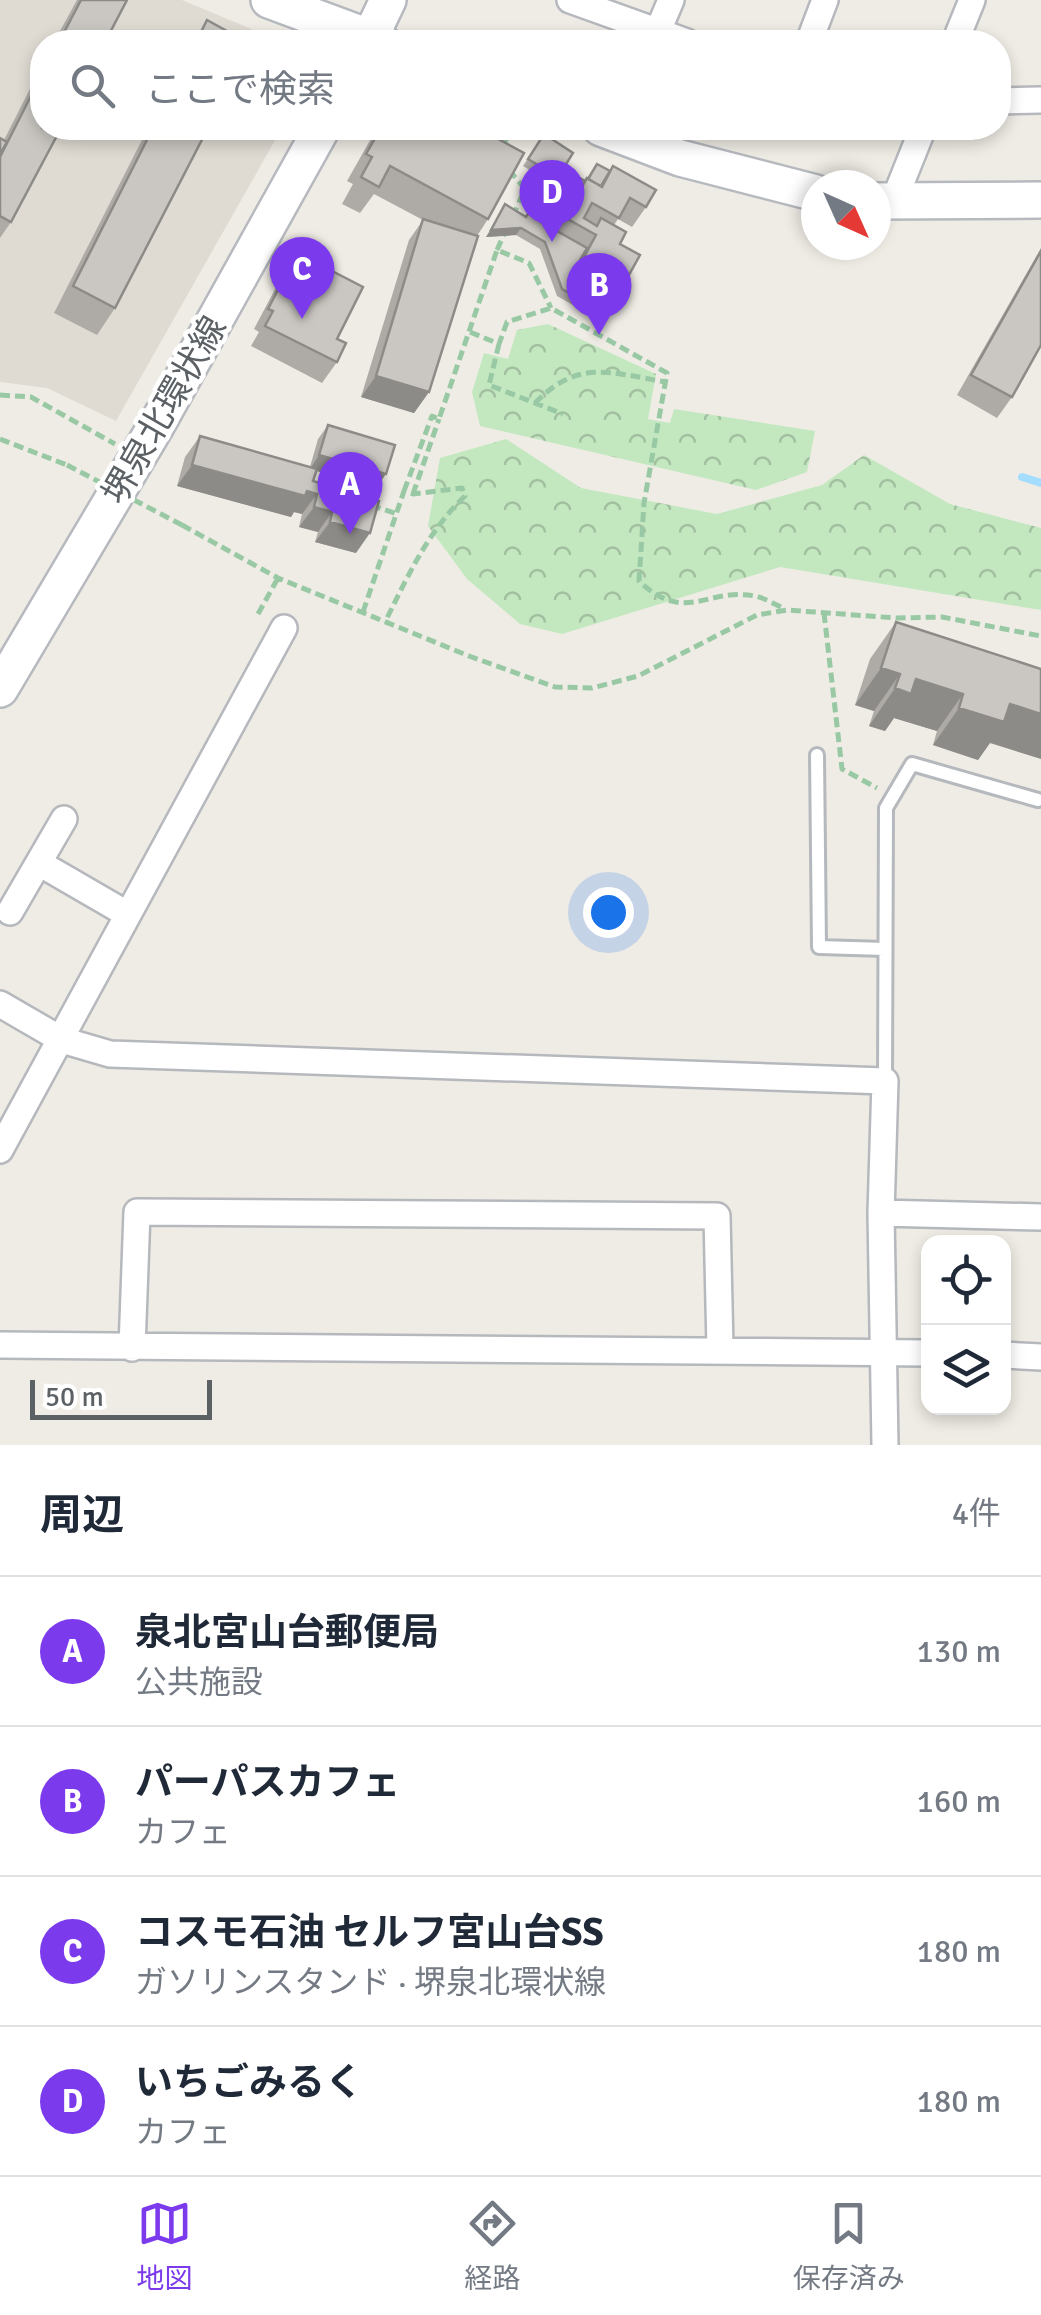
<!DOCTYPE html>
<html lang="ja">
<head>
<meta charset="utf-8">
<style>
	:root { --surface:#fff; --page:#f2f2f3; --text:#1f2937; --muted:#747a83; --line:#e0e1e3; --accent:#7c3aed }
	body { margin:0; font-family:Signika,"Noto Sans JP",sans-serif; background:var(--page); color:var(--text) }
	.controls { position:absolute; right:30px; bottom:30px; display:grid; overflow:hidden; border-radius:20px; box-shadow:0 5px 15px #0003 }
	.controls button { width:90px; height:90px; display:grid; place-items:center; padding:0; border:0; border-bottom:2px solid var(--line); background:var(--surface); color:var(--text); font:50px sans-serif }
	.compass { position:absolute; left:801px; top:170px; width:90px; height:90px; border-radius:50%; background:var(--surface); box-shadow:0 5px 15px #0003; rotate:135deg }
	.scale { position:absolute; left:30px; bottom:25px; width:182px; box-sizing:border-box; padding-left:10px; border:5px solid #5c6166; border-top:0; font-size:28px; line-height:35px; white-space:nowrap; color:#5c6166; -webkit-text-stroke:8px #fff; paint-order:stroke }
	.you { position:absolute; left:608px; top:912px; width:35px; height:35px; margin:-25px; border:8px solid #fff; border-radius:50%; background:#1a73e8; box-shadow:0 0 0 15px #1a73e833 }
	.badge { display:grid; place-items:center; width:65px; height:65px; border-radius:50%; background:var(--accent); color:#fff; font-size:32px; font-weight:700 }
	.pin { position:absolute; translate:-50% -82px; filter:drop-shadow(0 2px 5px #0008) }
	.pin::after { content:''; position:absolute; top:52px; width:35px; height:30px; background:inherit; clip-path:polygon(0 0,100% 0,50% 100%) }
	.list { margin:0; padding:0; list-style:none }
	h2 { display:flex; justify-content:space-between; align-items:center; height:130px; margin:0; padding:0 40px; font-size:42px }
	h2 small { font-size:32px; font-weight:400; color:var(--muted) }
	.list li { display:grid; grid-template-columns:65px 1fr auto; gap:30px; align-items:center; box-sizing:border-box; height:150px; padding:0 40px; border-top:2px solid var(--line) }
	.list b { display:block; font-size:38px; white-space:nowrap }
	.list p { margin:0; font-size:32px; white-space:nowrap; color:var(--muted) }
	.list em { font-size:32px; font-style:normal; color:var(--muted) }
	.icon { flex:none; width:55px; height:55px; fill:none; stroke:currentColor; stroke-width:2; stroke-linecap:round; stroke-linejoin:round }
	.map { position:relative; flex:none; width:1041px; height:1445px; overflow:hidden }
	.search { position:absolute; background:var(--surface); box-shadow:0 5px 15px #0003; left:30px; right:30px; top:30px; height:110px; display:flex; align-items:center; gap:25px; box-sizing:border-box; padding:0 35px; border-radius:40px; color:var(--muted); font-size:38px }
	.sheet { height:730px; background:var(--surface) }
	nav { display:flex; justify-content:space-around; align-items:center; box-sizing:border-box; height:140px; border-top:2px solid var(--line); background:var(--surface); font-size:28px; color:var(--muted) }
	nav a { display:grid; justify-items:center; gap:5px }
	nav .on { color:var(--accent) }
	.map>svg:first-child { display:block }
	.education { fill:#dfdbd3 }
	.forest { fill:url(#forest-crowns) }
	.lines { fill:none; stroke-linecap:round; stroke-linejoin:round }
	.stream { stroke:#a5ddff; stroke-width:8 }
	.lane-casing { stroke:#b5b8bc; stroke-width:18 }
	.street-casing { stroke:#b5b8bc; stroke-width:30 }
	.secondary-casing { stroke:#b6babf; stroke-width:40 }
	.path { stroke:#99c9a4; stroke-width:5; stroke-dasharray:10 5; stroke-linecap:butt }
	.lane { stroke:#fff; stroke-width:12 }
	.street { stroke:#fff; stroke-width:25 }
	.secondary { stroke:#fff; stroke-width:35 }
	.path-bridge { stroke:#99c9a4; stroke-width:5; stroke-dasharray:10 5; stroke-linecap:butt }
	.wall { fill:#aeaba7 }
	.shaded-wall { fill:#8d8b88 }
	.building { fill:#cac7c2; stroke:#8d8b88; stroke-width:2.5 }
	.labels { text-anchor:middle; stroke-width:9; stroke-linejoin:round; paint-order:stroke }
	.street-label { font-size:35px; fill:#5c6166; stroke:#fff }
</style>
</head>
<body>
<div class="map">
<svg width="1041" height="1445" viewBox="0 0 1041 1445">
	<defs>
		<pattern id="forest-crowns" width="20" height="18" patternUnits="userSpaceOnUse" patternTransform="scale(2.5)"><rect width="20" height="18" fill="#c3e8c0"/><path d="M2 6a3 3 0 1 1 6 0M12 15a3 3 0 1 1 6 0" fill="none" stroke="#a2bfa0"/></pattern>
	</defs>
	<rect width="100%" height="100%" fill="#efece5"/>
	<!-- education -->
	<path class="education" d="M0,0H182L282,42H42V128H282L116,421L47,388L0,382Z"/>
	<!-- forest -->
	<path class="forest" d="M548,324L656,374L648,419L670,423L674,409L815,431L807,472L756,490L480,426L472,392L484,353L508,359L517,330Z
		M506,439L581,488L717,514L822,485L864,455L950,504L1041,528V610L780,567L562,634L520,624L467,579L428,526L440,458Z"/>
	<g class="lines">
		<!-- stream -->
		<path class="stream" d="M1022,477L1041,483"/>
		<defs>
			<path id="lane" d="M817,755L819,947L885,949
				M885,1081L886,808L912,764L1038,800"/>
			<path id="street" d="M570,0L687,42
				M658,31L671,0
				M809,42L825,0
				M955,42L972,0
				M998,101L1041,100
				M893,203L923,128
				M39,863L127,914
				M10,912L64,819
				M0,1004L62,1040L110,1054L885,1081L881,1213L885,1445
				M0,1150L284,628
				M881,1213L1041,1217
				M0,1345L928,1353
				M132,1348L137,1212L717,1216L720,1349
				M1004,1355L1041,1357"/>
			<path id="secondary" d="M269,0L382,42
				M368,42L388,0
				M601,128L680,158L816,193
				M876,201L1041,200
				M0,689L156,426L322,128"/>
		</defs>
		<!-- lane casing -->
		<use href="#lane" class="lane-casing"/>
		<!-- street casing -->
		<use href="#street" class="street-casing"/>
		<!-- secondary casing -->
		<use href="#secondary" class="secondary-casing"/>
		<!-- path -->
		<path class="path" d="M503,148L510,128
			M509,170L525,189L513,216
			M497,250L506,230
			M470,332L499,344L507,322L551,308L667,373L644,503L639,581C685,625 707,587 755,596C765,598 776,605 785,609
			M499,344L489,385L563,414
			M0,395L31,397L115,444
			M535,403C579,358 611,373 666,382
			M0,439L67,465
			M404,491L432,416L439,419L497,250L529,263L551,308
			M413,494L439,419
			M371,505L397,514
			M182,525L278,578L469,656L555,687L592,688L638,676L757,615L787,610L896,618L942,617L1041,636
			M363,612L404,491L413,494L462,488L465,496C428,531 408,576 385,622
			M824,613L842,769L877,788
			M258,614L278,578"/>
		<!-- lane -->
		<use href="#lane" class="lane"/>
		<!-- street -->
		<use href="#street" class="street"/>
		<!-- secondary -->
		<use href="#secondary" class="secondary"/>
		<!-- path-bridge -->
		<path class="path-bridge" d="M67,465L182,525"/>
	</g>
	<!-- wall -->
	<path class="wall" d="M77,0H127L105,42H54Z
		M42,65V128L11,222L0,238V138L4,140Z
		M148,128H208L115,308L97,335L54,313Z
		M377,128H492L489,134L488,219L477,236L429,392L414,413L361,397L409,240L423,220L374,194L360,213L342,204L353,184L347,181Z
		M544,134L563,169L585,181L597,164L646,207L632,227L618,219L614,225L620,244V291L610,304L608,315L603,322L557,296L540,249L516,235L486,237L505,204L526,216L548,181L523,166Z
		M1041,248V345L1012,397L997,418L957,395Z
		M297,253L337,339V362L322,383L251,346L259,332L254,329L283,274Z
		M328,425L376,488L317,471L313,481L356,553L315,542L318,532L299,527L302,514L294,512L291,517L177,486L185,457L200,436L310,467L318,439Z
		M896,622L1041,669L978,760L933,745L937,731L894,718L885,731L869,726L874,711L855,705L870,659Z"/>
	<!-- shaded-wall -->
	<path class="shaded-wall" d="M521,228L516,235L486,237L491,230Z
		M376,376L429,392L414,413L361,397Z
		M319,455L386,474L376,488L310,469Z
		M192,465L307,491L317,494L302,514L294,512L291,517L177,486Z
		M314,507L332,512L318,532L299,527Z
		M330,522L370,533L356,553L315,542Z
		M881,668L900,674L874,711L855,705Z
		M916,679L963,694L937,731L894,718L885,731L869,726L895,688Z
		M1010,704L1041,714V759L990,743L978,760L933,745L959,708Z"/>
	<!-- building -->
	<path class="building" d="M81,0H127L105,42H59Z
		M207,20L247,42H196Z
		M42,74V128H61L11,222L0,216V157Z
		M153,128H208L115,308L73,286Z
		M381,128H492L489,134L524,153L488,219L390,166L379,187L361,177L372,157L366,154Z
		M544,134L573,153L563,169L585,181L574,197L561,190L541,222L587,248L568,281L613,306L608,315L562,289L545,242L521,228L491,230L505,204L526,217L553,174L528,159Z
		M0,138L7,142L0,154Z
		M597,164L610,171L601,186L588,179Z
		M613,166L656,190L646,207L630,198L619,218L592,203L584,218L597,226L601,218L626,232L620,244L640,255L620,291L578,268L596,235L550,209L561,190L575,198L587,178L602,187Z
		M423,219L478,236L429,392L376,376Z
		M1041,251V345L1012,397L971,375Z
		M297,253L363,287L337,339L346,343L337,362L265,326L273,311L268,309Z
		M328,425L395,445L386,474L319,455Z
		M200,436L317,469L313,481L379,501L370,533L330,522L332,512L314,507L317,494L307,491L305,496L192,465Z
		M896,622L1041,669V714L1010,704L1004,722L959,708L963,694L916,679L911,694L895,688L900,674L881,668Z"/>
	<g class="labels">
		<!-- street labels -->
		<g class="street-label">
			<text transform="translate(164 410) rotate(-60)" y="12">堺泉北環状線</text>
		</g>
	</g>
</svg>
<div class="controls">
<button><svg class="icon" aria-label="locate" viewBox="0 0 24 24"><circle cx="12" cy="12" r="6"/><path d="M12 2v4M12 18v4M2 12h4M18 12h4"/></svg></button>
<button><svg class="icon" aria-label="layers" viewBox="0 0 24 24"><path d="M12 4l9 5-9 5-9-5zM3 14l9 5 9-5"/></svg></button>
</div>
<svg class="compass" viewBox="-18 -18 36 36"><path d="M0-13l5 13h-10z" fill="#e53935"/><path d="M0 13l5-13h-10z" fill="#747a83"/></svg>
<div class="scale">50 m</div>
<div class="you"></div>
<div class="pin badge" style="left:350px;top:534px">A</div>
<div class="pin badge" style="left:599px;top:335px">B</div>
<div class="pin badge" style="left:302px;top:319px">C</div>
<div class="pin badge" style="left:552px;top:242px">D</div>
<div class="search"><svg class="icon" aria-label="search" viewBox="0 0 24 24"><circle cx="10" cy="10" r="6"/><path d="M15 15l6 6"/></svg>ここで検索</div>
</div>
<section class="sheet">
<h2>周辺<small>4件</small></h2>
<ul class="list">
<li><span class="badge">A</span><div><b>泉北宮山台郵便局</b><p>公共施設</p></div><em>130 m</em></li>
<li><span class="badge">B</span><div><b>パーパスカフェ</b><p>カフェ</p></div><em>160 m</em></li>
<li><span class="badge">C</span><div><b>コスモ石油 セルフ宮山台SS</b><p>ガソリンスタンド · 堺泉北環状線</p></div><em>180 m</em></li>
<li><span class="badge">D</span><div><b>いちごみるく</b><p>カフェ</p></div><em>180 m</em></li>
</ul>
</section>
<nav>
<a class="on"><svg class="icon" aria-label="map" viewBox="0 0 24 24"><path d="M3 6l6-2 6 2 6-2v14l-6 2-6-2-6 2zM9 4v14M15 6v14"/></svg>地図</a>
<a><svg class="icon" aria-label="directions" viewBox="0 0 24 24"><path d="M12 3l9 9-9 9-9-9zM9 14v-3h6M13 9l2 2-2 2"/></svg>経路</a>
<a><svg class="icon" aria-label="saved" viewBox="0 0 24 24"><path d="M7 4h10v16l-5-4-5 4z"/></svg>保存済み</a>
</nav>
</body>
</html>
